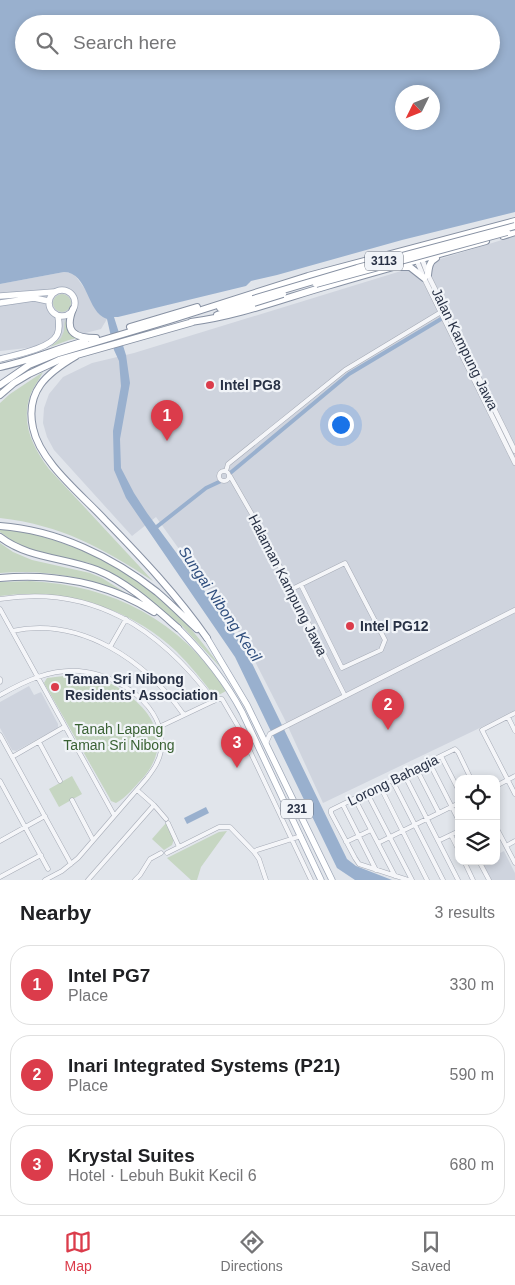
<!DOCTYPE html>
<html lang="en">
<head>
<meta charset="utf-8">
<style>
	:root { --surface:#fff; --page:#f2f2f2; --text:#202124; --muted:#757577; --line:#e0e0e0; --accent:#db3c4b }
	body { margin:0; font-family:Arial,sans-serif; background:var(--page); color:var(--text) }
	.controls { position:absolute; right:15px; bottom:15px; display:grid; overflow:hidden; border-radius:10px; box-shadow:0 2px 8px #0003 }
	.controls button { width:45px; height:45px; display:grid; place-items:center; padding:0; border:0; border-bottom:1px solid var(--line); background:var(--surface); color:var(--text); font:25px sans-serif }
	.compass { position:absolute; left:395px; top:85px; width:45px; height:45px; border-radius:50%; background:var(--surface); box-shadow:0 2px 8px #0003; rotate:227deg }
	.you { position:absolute; left:340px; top:424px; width:18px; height:18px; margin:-12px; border:4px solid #fff; border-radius:50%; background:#1a73e8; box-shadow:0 0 0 8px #1a73e833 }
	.badge { display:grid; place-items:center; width:32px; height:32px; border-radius:50%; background:var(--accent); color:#fff; font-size:16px; font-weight:700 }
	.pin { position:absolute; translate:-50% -41px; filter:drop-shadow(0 1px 2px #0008) }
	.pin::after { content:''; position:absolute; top:26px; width:18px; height:15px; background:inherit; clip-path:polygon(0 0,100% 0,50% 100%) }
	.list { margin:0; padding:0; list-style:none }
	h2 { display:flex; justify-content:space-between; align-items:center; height:65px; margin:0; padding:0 20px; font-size:21px }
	h2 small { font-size:16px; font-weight:400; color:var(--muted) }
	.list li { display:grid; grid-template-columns:32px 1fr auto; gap:15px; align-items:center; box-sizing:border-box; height:80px; margin:0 10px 10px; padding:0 10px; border:1px solid var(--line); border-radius:20px }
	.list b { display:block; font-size:19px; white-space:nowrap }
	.list p { margin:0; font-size:16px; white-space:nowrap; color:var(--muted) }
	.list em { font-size:16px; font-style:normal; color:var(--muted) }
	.icon { flex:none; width:28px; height:28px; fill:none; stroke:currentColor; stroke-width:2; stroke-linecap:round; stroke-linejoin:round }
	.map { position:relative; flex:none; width:515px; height:880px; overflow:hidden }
	.search { position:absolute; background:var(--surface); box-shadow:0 2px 8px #0003; left:15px; right:15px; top:15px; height:55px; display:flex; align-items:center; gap:12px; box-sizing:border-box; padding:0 18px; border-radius:28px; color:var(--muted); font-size:19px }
	.sheet { height:335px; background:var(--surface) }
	nav { display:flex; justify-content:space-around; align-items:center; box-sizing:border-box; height:70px; border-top:1px solid var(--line); background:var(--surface); font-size:14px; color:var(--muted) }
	nav a { display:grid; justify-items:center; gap:2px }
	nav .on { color:var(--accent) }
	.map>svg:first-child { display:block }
	.built { fill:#cfd4de }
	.green { fill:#c6d6c2 }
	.water { fill:#99b0ce; fill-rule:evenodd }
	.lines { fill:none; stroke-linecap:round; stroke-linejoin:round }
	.canal { stroke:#99b0ce; stroke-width:4 }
	.minor-casing { stroke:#a6abb6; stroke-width:5 }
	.tertiary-casing { stroke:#a6abb6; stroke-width:5.5 }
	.primary-casing { stroke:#9fa8b8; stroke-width:7 }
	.trunk-casing { stroke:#8791a3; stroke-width:8 }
	.minor { stroke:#f5f6f9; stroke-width:4 }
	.tertiary { stroke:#f5f6f9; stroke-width:4.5 }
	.primary { stroke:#fff; stroke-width:5.5 }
	.trunk { stroke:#fff; stroke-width:6 }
	.trunk-bridge-casing { stroke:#8791a3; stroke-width:8; stroke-linecap:butt }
	.trunk-bridge { stroke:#fff; stroke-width:6 }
	.poi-dot { fill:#db3c4b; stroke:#f1f4f8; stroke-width:2 }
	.labels { text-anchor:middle; stroke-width:4.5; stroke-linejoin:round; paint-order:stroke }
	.shield { fill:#f1f4f8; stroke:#646c7b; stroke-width:1 }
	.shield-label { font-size:12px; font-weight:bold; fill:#283145 }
	.street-label { font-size:14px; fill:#283145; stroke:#f1f4f8 }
	.poi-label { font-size:14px; font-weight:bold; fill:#283145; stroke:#f1f4f8; text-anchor:start }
	.park-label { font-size:14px; fill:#3a6234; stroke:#f1f4f8 }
	.water-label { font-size:15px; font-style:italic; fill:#2e4d7d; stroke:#f1f4f8 }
</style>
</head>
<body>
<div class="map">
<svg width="515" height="880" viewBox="0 0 515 880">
	<rect width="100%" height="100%" fill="#e1e5eb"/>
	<!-- built -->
	<path class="built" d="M515,236V711L323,803L284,718L243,638L156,517L132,536L54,450L47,437L43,423L44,408L49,394L63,377L92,363L134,353Z
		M64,272L74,274L107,319L101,329L27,348L0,351V284Z
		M29,686L34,695L41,692L58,724V728L16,751L12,750L0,728V702Z
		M504,851L515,873V880H491L482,862L496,861V855Z"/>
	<!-- green -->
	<path class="green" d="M53 303a9 9 0 1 1 18 0a9 9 0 1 1-18 0Z
		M65,319C67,329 69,334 78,338L69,340L50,347L61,338L64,331Z
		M43,372C39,380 34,386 31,393C20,422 32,446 49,469L153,581C103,548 61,525 0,518V403L10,394Z
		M0,528C61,536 120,563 166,603C188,623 206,647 223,670L181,625L114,575L89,563L34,551L14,542L0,532Z
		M0,543L13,552L32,560L90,573L102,578L126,593C86,577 44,569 0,573Z
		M30,581C112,585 182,621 226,691L215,697C203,681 190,665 176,651C130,607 62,587 0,596V582Z
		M72,675C85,676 97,678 109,683C118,686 124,692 131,697C160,720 168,750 142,779C134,787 126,798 116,803L111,801L109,797L44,683L47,678Z
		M72,776L82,794L59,807L49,789Z
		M166,823L174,839L172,845L164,850L152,839Z
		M227,831L201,867L197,880H191L167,858L219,832Z"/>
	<!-- water -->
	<path class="water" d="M0,0H515V212L402,240L277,275L251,281L246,286L118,317H114L126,355L130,383L120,439L121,468L134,493L147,513L223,616L246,651L347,859L356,866L392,880H355L337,868L235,657L126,498L114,470L113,431L121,386L119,361L114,350L107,319C86,312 89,273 64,272L0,284ZM24,24H491V61H24ZM402,92H432V122H402Z
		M206,807L209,813L187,824L184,818Z"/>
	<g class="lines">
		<!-- canal -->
		<path class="canal" d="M229,474L349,374L441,319
			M154,529L206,488L221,481"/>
		<defs>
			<path id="minor" d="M219 476a5 5 0 1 1 10 0a5 5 0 1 1-10 0Z
				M226,471L228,464L345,370L441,312
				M230,476L265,537L345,696
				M292,589L345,563L385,640L381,650L342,668L301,585
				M0,599C93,584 160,629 214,701
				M0,609L114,815
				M12,631C81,616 146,661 184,715
				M110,647L126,619
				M0,679V682
				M0,695C25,681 50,669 79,671C118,674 168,707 161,751C159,762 153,770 147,778L78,858L62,871L45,880
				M515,713L482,730L515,794
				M508,717L515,731
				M159,727L218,699H222L239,728L311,880
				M0,735L71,864
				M39,742L60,781
				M441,756L459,791
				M12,757L64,727
				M429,762L459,821
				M416,768L439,813
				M404,774L458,880
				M392,780L443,880
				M0,781L48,869
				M380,786L427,880
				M496,786L515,776
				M137,790L154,805L166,819
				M367,793L412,880
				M355,799L395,876
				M72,800L93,840
				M343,805L376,870
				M168,823L179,847
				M496,827L515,863
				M451,835L459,851
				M0,841L45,816
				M438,841L459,831
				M346,842L371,830
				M378,843L459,803
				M506,846L515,841
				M254,852L257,850L301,836
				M167,853L219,827H230L254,852L259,859L266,880
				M464,861L473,880
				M479,861L489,880
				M0,877L41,855
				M88,880L154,805
				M135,880L140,875L150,859L161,853
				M408,880L359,864L355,858L331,813V810L455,749L458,752L471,779"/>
			<path id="tertiary" d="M421,256L428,275L515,451
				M417,261L424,278L515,463
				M266,743L270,734L515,610"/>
			<path id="primary" d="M49 303a13 13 0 1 1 26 0a13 13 0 1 1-26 0Z
				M0,296L54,292
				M0,303L34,298L48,301
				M0,359C14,355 50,349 57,335C60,329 59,323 58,316
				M178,628C204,654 225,680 242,712L321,880
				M207,638L247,705L332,880"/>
			<path id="trunk" d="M503,236L515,232
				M402,267H410L424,278
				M428,275C429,267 429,262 436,258
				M220,308L253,299
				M73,309C64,332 74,338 96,338
				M217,315L254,303
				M191,322C238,316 282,299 327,286C380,270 433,256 486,241
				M130,327L197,307
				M76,356C47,373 25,391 33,428C40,462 81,494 105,520C141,557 177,595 207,638
				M0,367C29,361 56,349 85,341
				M0,385L29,365L56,354L170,320L308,276L515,221
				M0,395L14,383L29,374L59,360L193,322
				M0,526C57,530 113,557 157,592C171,604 184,617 197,629
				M0,537C29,559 64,557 97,570C127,582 154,607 178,628
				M0,578C54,573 108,583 154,612"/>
		</defs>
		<!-- minor casing -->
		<use href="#minor" class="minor-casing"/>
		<!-- tertiary casing -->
		<use href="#tertiary" class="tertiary-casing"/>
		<!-- primary casing -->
		<use href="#primary" class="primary-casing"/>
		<!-- trunk casing -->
		<use href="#trunk" class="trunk-casing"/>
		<!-- minor -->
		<use href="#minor" class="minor"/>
		<!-- tertiary -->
		<use href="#tertiary" class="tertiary"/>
		<!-- primary -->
		<use href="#primary" class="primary"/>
		<!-- trunk -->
		<use href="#trunk" class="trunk"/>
		<defs>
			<path id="trunk-bridge" d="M316,284L507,232
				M253,299L357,268L515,226
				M254,303L283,294"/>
		</defs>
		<!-- trunk-bridge casing -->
		<use href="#trunk-bridge" class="trunk-bridge-casing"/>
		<!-- trunk-bridge -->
		<use href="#trunk-bridge" class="trunk-bridge"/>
	</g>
	<!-- markers -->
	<g class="poi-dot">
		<circle cx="210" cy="385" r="5"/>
		<circle cx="350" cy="626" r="5"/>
		<circle cx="55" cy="687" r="5"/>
	</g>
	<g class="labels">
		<!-- shield labels -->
		<g class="shield">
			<rect x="365" y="251.5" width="38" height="19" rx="4"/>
			<rect x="281" y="799.5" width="32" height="19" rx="4"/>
		</g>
		<g class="shield-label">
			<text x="384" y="265">3113</text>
			<text x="297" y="813">231</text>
		</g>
		<!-- street labels -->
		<g class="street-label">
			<text transform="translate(465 349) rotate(64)" y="5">Jalan Kampung Jawa</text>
			<text transform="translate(288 585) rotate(63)" y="5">Halaman Kampung Jawa</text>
			<text transform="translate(393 780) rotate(-26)" y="5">Lorong Bahagia</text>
		</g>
		<!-- poi labels -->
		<g class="poi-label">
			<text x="220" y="390">Intel PG8</text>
			<text x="360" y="631">Intel PG12</text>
			<text x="65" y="684">Taman Sri Nibong<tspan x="65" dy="16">Residents' Association</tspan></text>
		</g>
		<!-- park labels -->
		<g class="park-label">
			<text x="119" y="734">Tanah Lapang<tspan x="119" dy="16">Taman Sri Nibong</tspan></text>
		</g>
		<!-- water labels -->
		<g class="water-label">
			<text transform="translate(220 604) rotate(56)" y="5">Sungai Nibong Kecil</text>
		</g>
	</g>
</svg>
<div class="controls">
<button><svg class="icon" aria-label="locate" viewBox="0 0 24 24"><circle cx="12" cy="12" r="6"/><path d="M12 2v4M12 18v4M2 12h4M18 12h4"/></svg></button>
<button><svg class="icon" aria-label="layers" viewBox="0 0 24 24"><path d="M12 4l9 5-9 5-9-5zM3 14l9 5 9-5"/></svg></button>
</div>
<svg class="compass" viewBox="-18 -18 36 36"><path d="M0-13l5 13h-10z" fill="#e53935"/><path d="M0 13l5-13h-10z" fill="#757577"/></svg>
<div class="you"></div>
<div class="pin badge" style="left:167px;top:441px">1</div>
<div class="pin badge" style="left:388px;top:730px">2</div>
<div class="pin badge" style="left:237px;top:768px">3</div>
<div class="search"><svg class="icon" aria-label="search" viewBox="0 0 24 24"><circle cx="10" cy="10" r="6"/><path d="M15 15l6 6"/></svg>Search here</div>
</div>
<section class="sheet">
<h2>Nearby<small>3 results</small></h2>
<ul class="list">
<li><span class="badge">1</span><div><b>Intel PG7</b><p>Place</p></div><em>330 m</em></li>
<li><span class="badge">2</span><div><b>Inari Integrated Systems (P21)</b><p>Place</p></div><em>590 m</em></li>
<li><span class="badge">3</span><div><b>Krystal Suites</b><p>Hotel · Lebuh Bukit Kecil 6</p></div><em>680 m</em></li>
</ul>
</section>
<nav>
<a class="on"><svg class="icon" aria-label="map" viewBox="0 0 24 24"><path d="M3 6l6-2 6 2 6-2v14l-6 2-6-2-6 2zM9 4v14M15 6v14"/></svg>Map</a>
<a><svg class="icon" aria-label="directions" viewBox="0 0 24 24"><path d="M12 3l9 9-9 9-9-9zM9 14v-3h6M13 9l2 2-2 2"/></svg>Directions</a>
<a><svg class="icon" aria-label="saved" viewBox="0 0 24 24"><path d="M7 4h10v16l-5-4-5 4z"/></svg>Saved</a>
</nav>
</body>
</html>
